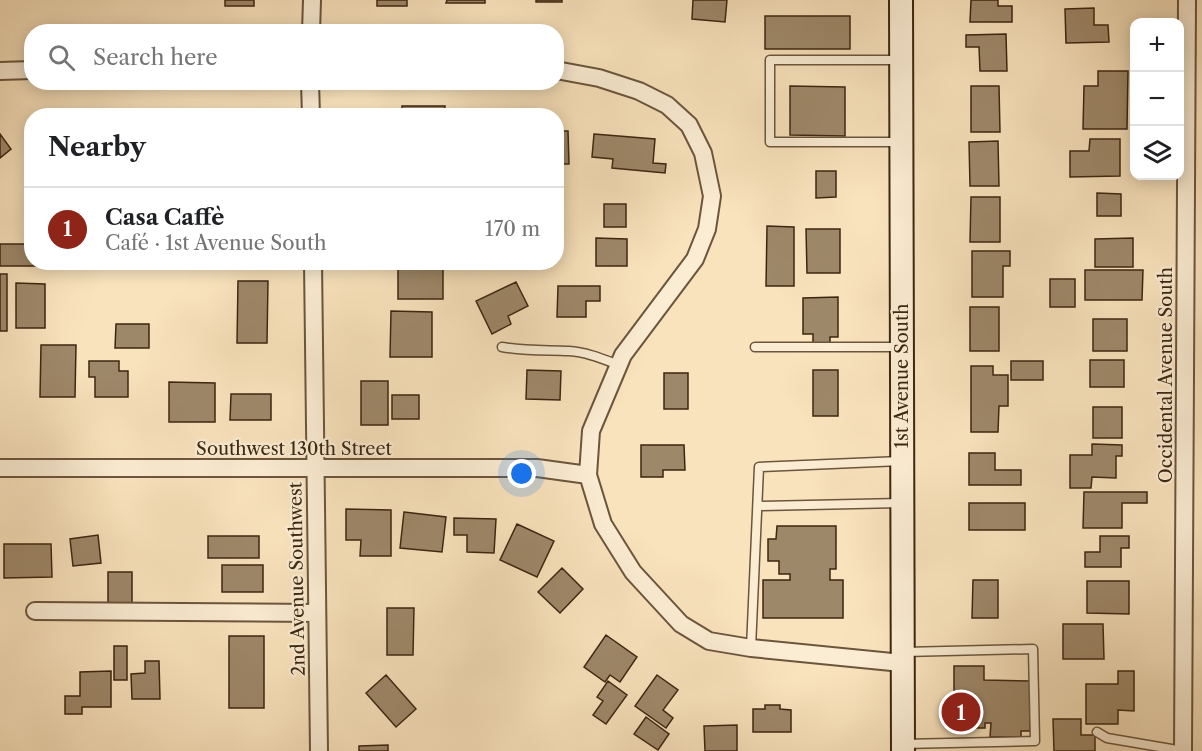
<!DOCTYPE html>
<html lang="en">
<head>
<meta charset="utf-8">
<style>
	:root { --surface:#fff; --page:#f6f6f6; --text:#202124; --muted:#757577; --line:#e0e0e0; --accent:#8f2418 }
	body { margin:0; font-family:"Libre Caslon Text",serif; background:var(--page); color:var(--text) }
	.controls { position:absolute; right:18px; top:18px; display:grid; overflow:hidden; border-radius:12px; box-shadow:0 3px 15px #0003 }
	.controls button { width:54px; height:54px; display:grid; place-items:center; padding:0; border:0; border-bottom:2px solid var(--line); background:var(--surface); color:var(--text); font:30px sans-serif }
	.you { position:absolute; left:522px; top:474px; width:21px; height:21px; margin:-15px; border:4px solid #fff; border-radius:50%; background:#1a73e8; box-shadow:0 0 0 9px #1a73e833 }
	.badge { display:grid; place-items:center; width:39px; height:39px; border-radius:50%; background:var(--accent); color:#fff; font-size:20px; font-weight:700 }
	.pin { position:absolute; translate:-50% -50%; border:3px solid #fff; box-shadow:0 2px 6px #0006 }
	.list { margin:0; padding:0; list-style:none }
	h2 { display:flex; justify-content:space-between; align-items:center; height:78px; margin:0; padding:0 24px; font-size:26px }
	h2 small { font-size:20px; font-weight:400; color:var(--muted) }
	.list li { display:grid; grid-template-columns:39px 1fr auto; gap:18px; align-items:center; box-sizing:border-box; height:84px; padding:0 24px; border-top:2px solid var(--line) }
	.list b { display:block; font-size:22px; white-space:nowrap }
	.list p { margin:0; font-size:20px; white-space:nowrap; color:var(--muted) }
	.list em { font-size:20px; font-style:normal; color:var(--muted) }
	.icon { flex:none; width:33px; height:33px; fill:none; stroke:currentColor; stroke-width:2; stroke-linecap:round; stroke-linejoin:round }
	.map { position:relative; flex:none; width:1202px; height:751px; overflow:hidden }
	.search { position:absolute; background:var(--surface); box-shadow:0 3px 15px #0003; left:24px; top:24px; width:540px; height:66px; display:flex; align-items:center; gap:15px; box-sizing:border-box; padding:0 21px; border-radius:24px; color:var(--muted); font-size:22px }
	.panel { position:absolute; background:var(--surface); box-shadow:0 3px 15px #0003; left:24px; top:108px; width:540px; height:162px; border-radius:24px }
	.map>svg:first-child { display:block }
	.building { fill:#9e886a; stroke:#3c2611; stroke-width:1.5 }
	.lines { fill:none; stroke-linecap:round; stroke-linejoin:round }
	.lane-casing { stroke:#6b553c; stroke-width:11 }
	.street-casing { stroke:#6b553c; stroke-width:20 }
	.secondary-casing { stroke:#3c2611; stroke-width:26 }
	.lane { stroke:#fbedd4; stroke-width:8 }
	.street { stroke:#fbedd4; stroke-width:16 }
	.secondary { stroke:#fbedd4; stroke-width:22 }
	.labels { text-anchor:middle; stroke-width:4.5; stroke-linejoin:round; paint-order:stroke }
	.street-label { font-size:18px; fill:#3c2611; stroke:#fbedd4 }
</style>
</head>
<body>
<div class="map">
<svg width="1202" height="751" viewBox="0 0 1202 751">
	<rect width="100%" height="100%" fill="#f9e3bd"/>
	<filter id="stains"><feTurbulence type="fractalNoise" baseFrequency=".00333" numOctaves="4"/><feColorMatrix values="0 0 0 0 .2 0 0 0 0 .09 0 0 0 0 .02 0 0 0 .5 -.17"/></filter>
	<radialGradient id="worn" r=".72"><stop offset=".6" stop-color="#630" stop-opacity="0"/><stop offset="1" stop-color="#630" stop-opacity=".3"/></radialGradient>
	<!-- building -->
	<path class="building" d="M225,0H254V6H225Z
		M377,0H407V6H377Z
		M447,0H485V3H446Z
		M536,0H562V2H536Z
		M693,0H727L725,22L692,19Z
		M971,0H998V6H1012V22H970Z
		M1094,8V25H1108L1109,42L1066,43L1065,9Z
		M765,16H850V49H765Z
		M1006,34L1007,71H980L979,47H966V35Z
		M1098,71H1128L1127,129H1083L1084,86H1098Z
		M790,86L845,87V136L790,135Z
		M971,86H999L1000,132H971Z
		M402,106H445L444,116H402Z
		M556,131H568L569,164H556Z
		M0,134L11,149L0,158Z
		M594,134L655,139L653,163L666,164L665,173L612,168L613,159L592,157Z
		M1090,139H1120V176L1070,177V151H1089Z
		M998,141L999,186H970L969,142Z
		M816,171H836V197L816,198Z
		M1097,193L1121,194V216H1097Z
		M971,197H1000V242H970Z
		M604,204H626V227H604Z
		M767,226L794,227V286H766Z
		M806,229H840V273H807Z
		M596,238L627,239V266H596Z
		M1133,238V267H1095V239Z
		M0,244H32V262H39V266H0Z
		M972,251H1010V266H1003V297H972Z
		M82,262H111V265L82,266Z
		M240,262H267V267H240Z
		M398,269H443V299H398Z
		M1085,270H1143L1142,300H1085Z
		M0,274H7V331H0Z
		M1050,279H1075V307H1050Z
		M238,281H268L267,343H237Z
		M516,282L528,306L508,316L511,324L492,334L476,301Z
		M16,283L45,284V328H16Z
		M558,286H600V301H586V317H557Z
		M838,297V337H830V346H813V334H803V298Z
		M970,307H999V351H970Z
		M391,311L432,312V357H390Z
		M1093,319H1127V351H1093Z
		M116,324H149V348H115Z
		M41,345H76L75,397H40Z
		M1090,360H1124V387H1090Z
		M89,361H119V371H128V397H95V377H89Z
		M1011,361H1043V380H1011Z
		M971,366H993V375H1008V406H999L998,432H971Z
		M527,370L561,371L560,400L526,399Z
		M813,370H838V416H813Z
		M664,373H688V409H664Z
		M361,381H388V425H361Z
		M169,382L215,383V422H169Z
		M231,394H271V420H230Z
		M392,395H419V419H392Z
		M1093,407H1122V438H1093Z
		M1092,444L1122,445V456H1116V478L1092,477L1091,488H1070V455H1092Z
		M641,445H684L685,470H663V477H641Z
		M969,453H995V470H1021V485H969Z
		M1084,492H1147V503H1122V528H1083Z
		M969,503H1025V530H969Z
		M346,509L391,510V556H360L361,540H346Z
		M404,512L446,517L442,552L400,548Z
		M454,518L496,519L494,553L467,552V535H454Z
		M517,524L554,541L537,577L500,560Z
		M777,526H836V569H830V580H843V618H763V580H790V574H779V561H768V539H776Z
		M98,535L101,563L73,566L70,539Z
		M208,536H259V558H208Z
		M1100,536H1129V548H1121V567H1085V552H1100Z
		M4,544H51L52,577L4,578Z
		M222,565H263V592H222Z
		M562,568L583,589L560,613L538,592Z
		M108,572H132V605H108Z
		M973,580H998V618H972Z
		M1087,581H1129V614L1087,613Z
		M387,608H414L413,655H387Z
		M1063,624H1103L1104,659H1063Z
		M606,635L637,657L620,682L610,675L605,682L584,667Z
		M229,636H264V708H229Z
		M114,646H127V680H114Z
		M145,661H159L160,699H132L131,674L145,673Z
		M954,666H984V680L1031,681L1030,731H1021V737H990L991,723H985V728H973V723H965L961,729L952,723L954,720Z
		M111,671V707H82V714H65V696H80V672Z
		M1118,671H1134V711L1118,710V724H1086V684H1118Z
		M386,675L416,709L396,727L366,693Z
		M657,675L678,690L663,710L673,718L666,728L635,706Z
		M608,681L627,695L606,724L593,715L603,701L597,697Z
		M765,705H780V709L791,710V732H753V709H765Z
		M646,717L669,734L658,750L634,734Z
		M1053,719H1081V735H1095V751H1054Z
		M737,725V751H705L704,726Z
		M388,745V751H359V746Z"/>
	<g class="lines">
		<defs>
			<path id="lane" d="M901,60H770V142H901
				M502,347C525,351 545,350 569,351C586,352 603,359 619,365
				M755,347H901
				M758,506L901,503
				M751,648L759,467L901,461
				M1097,732L1107,738L1183,751
				M903,744L1035,741L1033,649L904,652"/>
			<path id="street" d="M311,32L312,0
				M556,70L599,78L639,91L667,105L689,125L703,153L712,196L707,229L695,259L623,355L591,431L588,475L603,524L633,572L681,624L709,641L751,648L902,663
				M0,71L32,70
				M310,82L311,116
				M313,262L319,751
				M0,468H537L588,475
				M35,611L317,613
				M1183,751L1187,0"/>
			<path id="secondary" d="M901,0L903,751"/>
		</defs>
		<!-- lane casing -->
		<use href="#lane" class="lane-casing"/>
		<!-- street casing -->
		<use href="#street" class="street-casing"/>
		<!-- secondary casing -->
		<use href="#secondary" class="secondary-casing"/>
		<!-- lane -->
		<use href="#lane" class="lane"/>
		<!-- street -->
		<use href="#street" class="street"/>
		<!-- secondary -->
		<use href="#secondary" class="secondary"/>
	</g>
	<g class="labels">
		<!-- street labels -->
		<g class="street-label">
			<text transform="translate(1166 375) rotate(-90)" y="6">Occidental Avenue South</text>
			<text transform="translate(902 376) rotate(-90)" y="6">1st Avenue South</text>
			<text x="294" y="455">Southwest 130th Street</text>
			<text transform="translate(297 579) rotate(-91)" y="6">2nd Avenue Southwest</text>
		</g>
	</g>
	<rect width="100%" height="100%" filter="url(#stains)"/>
	<rect width="100%" height="100%" fill="url(#worn)"/>
</svg>
<div class="controls">
<button>+</button>
<button>−</button>
<button><svg class="icon" aria-label="layers" viewBox="0 0 24 24"><path d="M12 4l9 5-9 5-9-5zM3 14l9 5 9-5"/></svg></button>
</div>
<div class="you"></div>
<div class="pin badge" style="left:961px;top:712px">1</div>
<div class="search"><svg class="icon" aria-label="search" viewBox="0 0 24 24"><circle cx="10" cy="10" r="6"/><path d="M15 15l6 6"/></svg>Search here</div>
<section class="panel">
<h2>Nearby<small></small></h2>
<ul class="list">
<li><span class="badge">1</span><div><b>Casa Caffè</b><p>Café · 1st Avenue South</p></div><em>170 m</em></li>
</ul>
</section>
</div>
</body>
</html>
